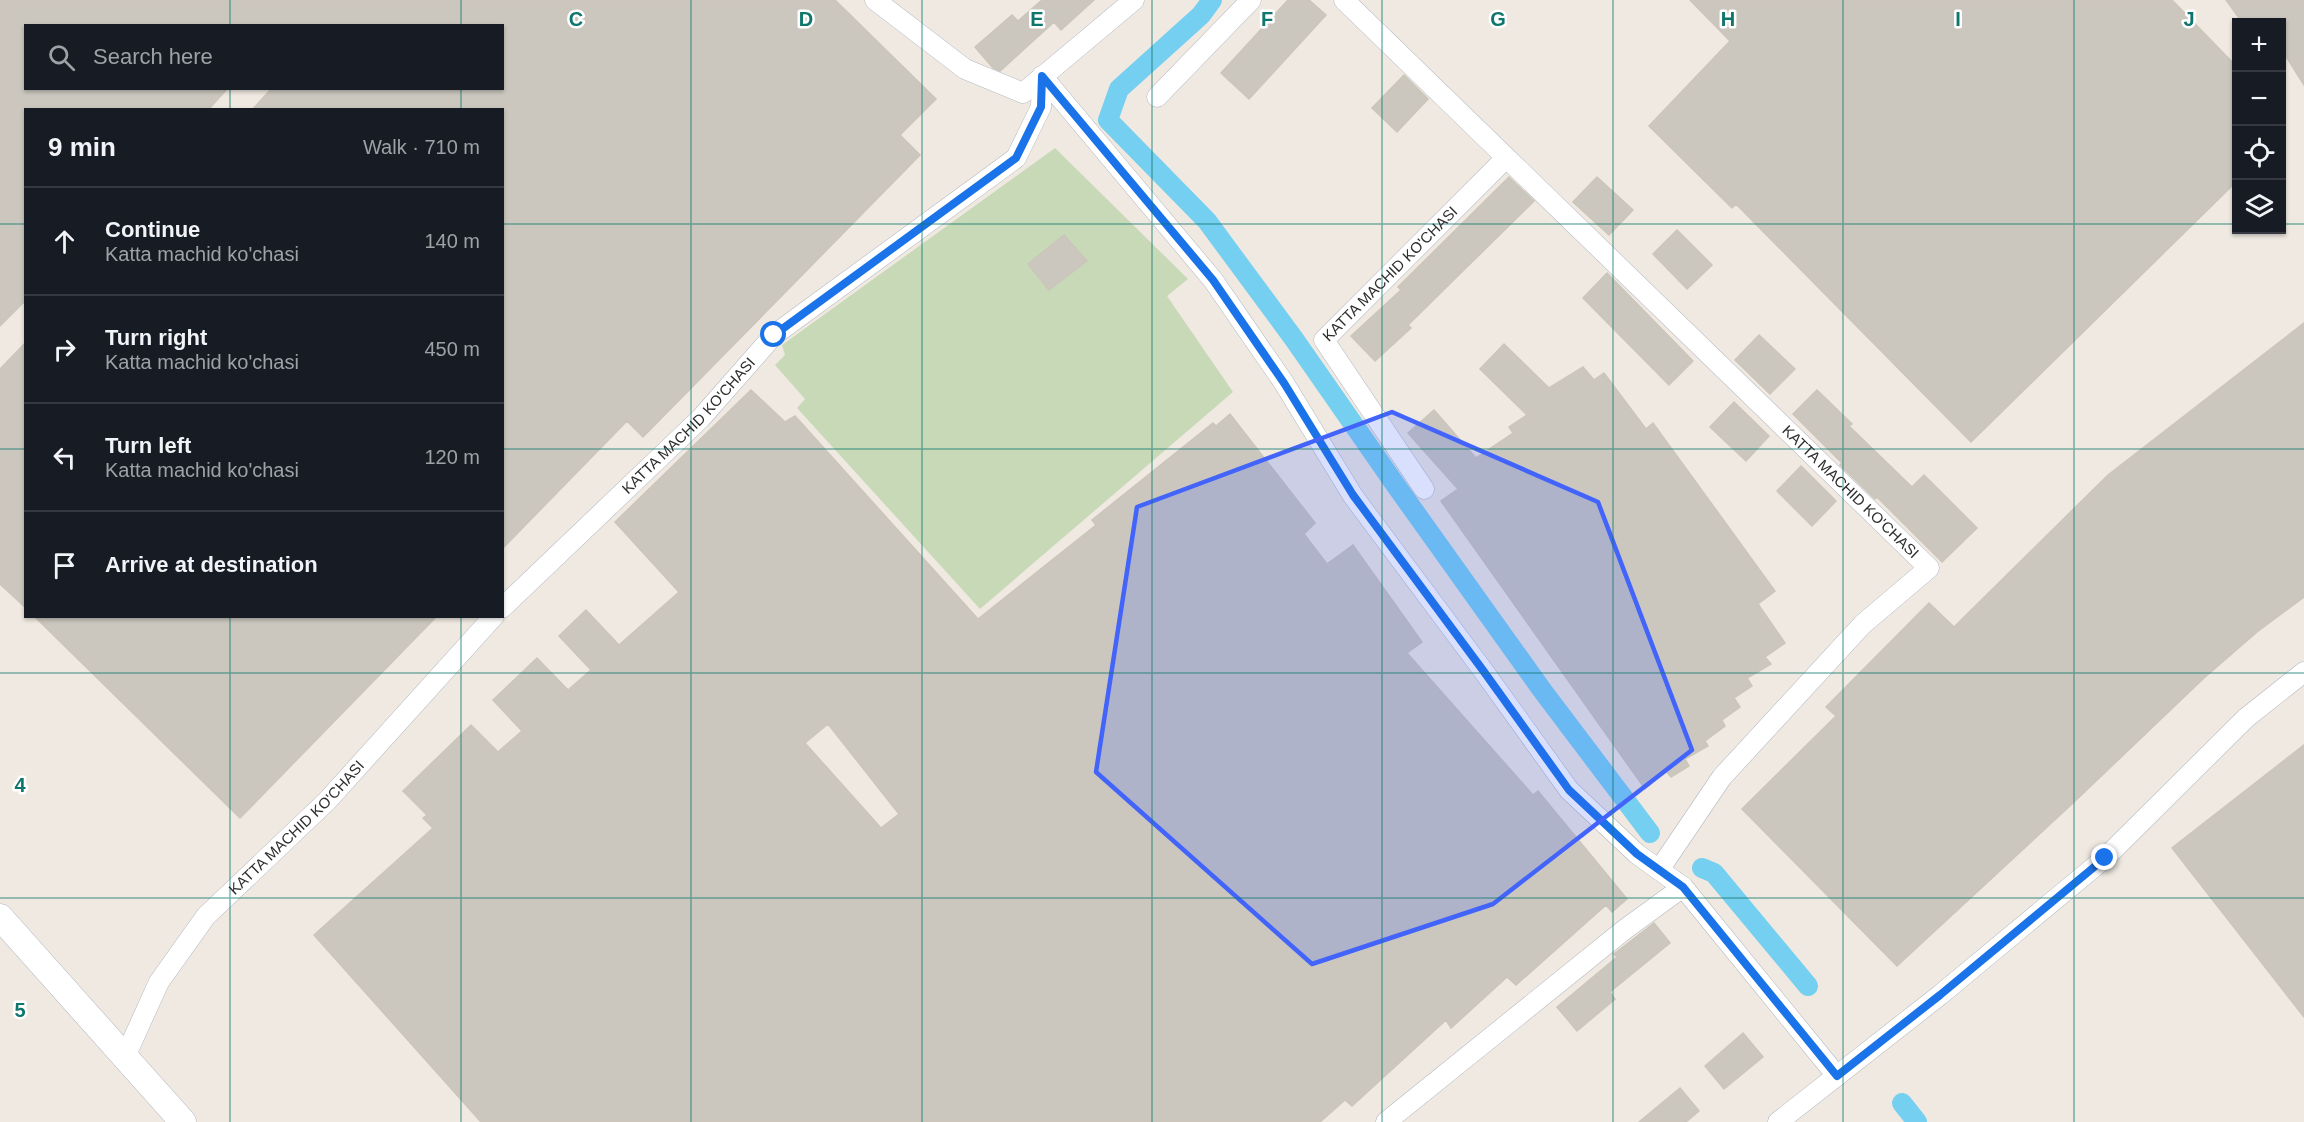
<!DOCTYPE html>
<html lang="en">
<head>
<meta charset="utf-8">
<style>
	:root { --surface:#171b24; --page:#20242c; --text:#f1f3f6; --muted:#9ea1a6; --line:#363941 }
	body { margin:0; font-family:Arial,sans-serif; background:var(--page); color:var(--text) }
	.controls { position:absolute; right:18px; top:18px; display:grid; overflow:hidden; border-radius:0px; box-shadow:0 2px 4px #0004 }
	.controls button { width:54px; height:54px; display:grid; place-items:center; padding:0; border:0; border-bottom:2px solid var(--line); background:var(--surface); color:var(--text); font:30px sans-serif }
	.stop { position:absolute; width:18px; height:18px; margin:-14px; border:4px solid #1a73e8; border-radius:50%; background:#fff }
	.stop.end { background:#1a73e8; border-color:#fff; box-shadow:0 2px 6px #0008 }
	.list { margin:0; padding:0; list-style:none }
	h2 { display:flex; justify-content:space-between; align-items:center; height:78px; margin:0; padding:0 24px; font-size:26px }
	h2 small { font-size:20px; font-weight:400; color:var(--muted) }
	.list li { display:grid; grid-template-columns:39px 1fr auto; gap:18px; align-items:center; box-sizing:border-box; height:108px; padding:0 24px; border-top:2px solid var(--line) }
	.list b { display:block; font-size:22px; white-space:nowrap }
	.list p { margin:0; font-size:20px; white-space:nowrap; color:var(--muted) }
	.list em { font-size:20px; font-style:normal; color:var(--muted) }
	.icon { flex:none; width:33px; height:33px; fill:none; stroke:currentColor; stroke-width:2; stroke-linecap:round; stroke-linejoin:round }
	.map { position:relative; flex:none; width:2304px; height:1122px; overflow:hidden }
	.search { position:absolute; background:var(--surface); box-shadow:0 2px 4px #0004; left:24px; top:24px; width:480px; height:66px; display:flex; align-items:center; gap:15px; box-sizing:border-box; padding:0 21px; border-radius:0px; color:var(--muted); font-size:22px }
	.panel { position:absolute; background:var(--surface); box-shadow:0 2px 4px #0004; left:24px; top:108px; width:480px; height:510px; border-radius:0px }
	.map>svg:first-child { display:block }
	.cemetery { fill:#c8d9b8 }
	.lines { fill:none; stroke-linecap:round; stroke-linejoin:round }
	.canal { stroke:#75cff0; stroke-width:20 }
	.building { fill:#cbc7bf; stroke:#cbc5ba; stroke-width:1.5; fill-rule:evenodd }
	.minor-casing { stroke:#b4b7c1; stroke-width:21 }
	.tertiary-casing { stroke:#b4b7c1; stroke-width:27 }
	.minor { stroke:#fff; stroke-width:20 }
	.tertiary { stroke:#fff; stroke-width:26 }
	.route { stroke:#1a73e8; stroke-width:8 }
	.marked { fill:#4264fb; fill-opacity:0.2; stroke:#4264fb; stroke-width:4.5; stroke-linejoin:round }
	.grid { fill:none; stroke:#0f766e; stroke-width:1.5; stroke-opacity:0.55 }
	.labels { text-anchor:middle; stroke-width:5; stroke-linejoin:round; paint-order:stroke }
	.street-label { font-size:15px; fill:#2e2e2e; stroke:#fff }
	.grid-label { font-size:20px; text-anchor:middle; font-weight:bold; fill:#0f766e; stroke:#fff; stroke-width:5; stroke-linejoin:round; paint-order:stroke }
</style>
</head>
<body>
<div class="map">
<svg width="2304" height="1122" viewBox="0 0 2304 1122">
	<rect width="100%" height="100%" fill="#efe9e1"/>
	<!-- cemetery -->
	<path class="cemetery" d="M1055,148L1188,279L1167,296L1233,392L980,609L797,408L805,399L775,365L785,355L782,345Z"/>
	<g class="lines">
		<!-- canal -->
		<path class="canal" d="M1212,0L1201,15L1119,89L1108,120L1207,221L1294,339L1397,487L1542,690L1650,833
			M1702,868L1714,873L1808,986
			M1902,1103L1917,1122"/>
	</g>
	<!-- building -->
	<path class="building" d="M0,0H835L936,99L900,135L920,155L643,437L627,421L502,549V110H252L272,88H502V26H26V88H228L208,110H26V300L0,326Z
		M1042,0H1094L1061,30L1054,22L1000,71L993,68L975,47L1012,15L1018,21Z
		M1288,0H1309L1326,15L1249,99L1221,73Z
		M1690,0H2172L2236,66V182L1971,442L1736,204L1732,208L1649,126L1730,41Z
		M2226,0H2304V85L2282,50V22H2242Z
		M1404,75L1428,99L1397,132L1372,108Z
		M1509,177L1534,201L1408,325L1411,328L1375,361L1351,336L1401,290L1398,287Z
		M1597,177L1633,210L1609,235L1573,202Z
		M1677,230L1712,265L1687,289L1653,254Z
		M1064,235L1087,261L1049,290L1028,264Z
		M1607,273L1693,361L1669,385L1583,298Z
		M2304,323V597L2257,632L2204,678L2073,803L1897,966L1742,809L1836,716L1826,707L1929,603L1954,627L2108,475Z
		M1759,335L1795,369L1770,394L1735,360Z
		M26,342V608L0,584V369Z
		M1504,344L1549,388L1583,367L1594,380L1604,373L1646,429L1653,423L1775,591L1758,604L1785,643L1765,657L1771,664L1747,678L1752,686L1734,698L1740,707L1722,720L1725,726L1705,741L1708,746L1685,759L1689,766L1671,777L1666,771L1645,789L1441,501L1458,489L1408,433L1434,410L1476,458L1513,433L1509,427L1527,415L1480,369Z
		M751,390L785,422L795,416L978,619L1096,525L1092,520L1213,423L1216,426L1230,414L1315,523L1304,534L1327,564L1353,545L1422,642L1407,653L1533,795L1538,791L1627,899L1612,912L1606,905L1516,985L1507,977L1451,1028L1446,1020L1352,1106L1345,1100L1320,1122H481L314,935L433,828L423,818L427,815L403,791L471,725L498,752L522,731L493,700L537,658L568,690L591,670L559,636L586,610L619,645L679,592L615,522ZM828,724L899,814L881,828L805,743Z
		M1817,390L1852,424L1849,426L1912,487L1924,475L1977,528L1942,562L1877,497L1875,499L1840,465L1842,463L1793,414Z
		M1734,402L1769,436L1746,461L1710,427Z
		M1801,466L1836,501L1812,526L1777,491Z
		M34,616H437L240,818Z
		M2304,745V1017L2172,848Z
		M1654,923L1670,943L1610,992L1615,999L1577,1031L1557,1007L1617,957L1614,954Z
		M1743,1033L1763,1057L1724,1089L1705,1066Z
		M1680,1088L1699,1111L1686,1122H1639Z"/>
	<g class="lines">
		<defs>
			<g id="minor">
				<path d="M875,0L965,69L1023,93L1134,0"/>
				<path id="s1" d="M1344,0L1929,568L1863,624L1722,777L1659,870"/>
				<path d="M1042,76L1213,280L1284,383L1353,496L1482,669L1569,790L1637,854L1683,887L1837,1076"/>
				<path d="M1157,97L1251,0"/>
				<path id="s2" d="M1424,489L1324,340L1506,158"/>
				<path id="s3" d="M502,608L701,418L774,335L1016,158L1041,107L1042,76"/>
				<path id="s4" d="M125,1057L159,982L206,916L327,801L494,616"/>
				<path d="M1386,1122L1624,930L1683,887"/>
				<path d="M1778,1122L1940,995L2105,858L2246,718L2304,672"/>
			</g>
			<path id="tertiary" d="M0,917L183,1122"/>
		</defs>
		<!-- minor casing -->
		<use href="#minor" class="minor-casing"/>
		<!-- tertiary casing -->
		<use href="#tertiary" class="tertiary-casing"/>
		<!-- minor -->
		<use href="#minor" class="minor"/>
		<!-- tertiary -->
		<use href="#tertiary" class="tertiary"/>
	</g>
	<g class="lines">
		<!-- route -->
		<path class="route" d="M774,335L1016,158L1041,107L1042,76L1213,280L1284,383L1353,495L1482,669L1569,790L1637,854L1683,887L1837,1076L1940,995L2105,858"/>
	</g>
	<!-- marked area -->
	<path class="marked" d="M1392,412L1598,502L1692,750L1493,904L1312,964L1096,772L1137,507Z"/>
	<!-- grid -->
	<path class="grid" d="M230,0V26M461,0V26M691,0V1122M922,0V1122M1152,0V1122M1382,0V1122M1613,0V1122M1843,0V1122M2074,0V1122M230,88V110M461,88V110M0,224H26M502,224H2236M2282,224H2304M0,449H26M502,449H2304M230,616V1122M461,616V1122M0,673H2304M0,898H2304"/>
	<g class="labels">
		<!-- street labels -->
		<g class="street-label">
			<text dy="5" stroke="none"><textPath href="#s2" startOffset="273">KATTA MACHID KO'CHASI</textPath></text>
			<text dy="5" stroke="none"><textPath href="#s3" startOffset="261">KATTA MACHID KO'CHASI</textPath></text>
			<text dy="5" stroke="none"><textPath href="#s1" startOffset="706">KATTA MACHID KO'CHASI</textPath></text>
			<text dy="5" stroke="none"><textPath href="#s4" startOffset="290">KATTA MACHID KO'CHASI</textPath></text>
		</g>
	</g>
	<g class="grid-label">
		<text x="576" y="26">C</text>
		<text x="806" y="26">D</text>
		<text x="1037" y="26">E</text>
		<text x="1267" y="26">F</text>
		<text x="1498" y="26">G</text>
		<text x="1728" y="26">H</text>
		<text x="1958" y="26">I</text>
		<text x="2189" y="26">J</text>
		<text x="20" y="792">4</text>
		<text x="20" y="1017">5</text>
	</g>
</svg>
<div class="controls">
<button>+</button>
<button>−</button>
<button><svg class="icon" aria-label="locate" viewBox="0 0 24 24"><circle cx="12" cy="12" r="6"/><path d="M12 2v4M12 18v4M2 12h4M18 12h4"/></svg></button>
<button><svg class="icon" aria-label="layers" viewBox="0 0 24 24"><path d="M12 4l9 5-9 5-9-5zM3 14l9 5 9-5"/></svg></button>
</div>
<div class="stop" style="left:774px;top:335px"></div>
<div class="stop end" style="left:2105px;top:858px"></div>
<div class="search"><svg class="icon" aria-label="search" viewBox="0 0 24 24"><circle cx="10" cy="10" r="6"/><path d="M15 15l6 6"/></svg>Search here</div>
<section class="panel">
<h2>9 min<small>Walk · 710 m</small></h2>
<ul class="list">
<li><svg class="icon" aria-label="ahead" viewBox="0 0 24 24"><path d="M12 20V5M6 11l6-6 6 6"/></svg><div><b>Continue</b><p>Katta machid ko'chasi</p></div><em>140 m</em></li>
<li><svg class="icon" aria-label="right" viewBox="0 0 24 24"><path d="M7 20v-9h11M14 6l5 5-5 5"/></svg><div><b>Turn right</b><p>Katta machid ko'chasi</p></div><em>450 m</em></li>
<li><svg class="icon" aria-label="left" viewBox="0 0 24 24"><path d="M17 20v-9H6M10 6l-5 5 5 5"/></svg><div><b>Turn left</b><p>Katta machid ko'chasi</p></div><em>120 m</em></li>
<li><svg class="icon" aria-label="arrive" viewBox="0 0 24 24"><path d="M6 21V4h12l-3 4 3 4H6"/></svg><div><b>Arrive at destination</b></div></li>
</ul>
</section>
</div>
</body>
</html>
